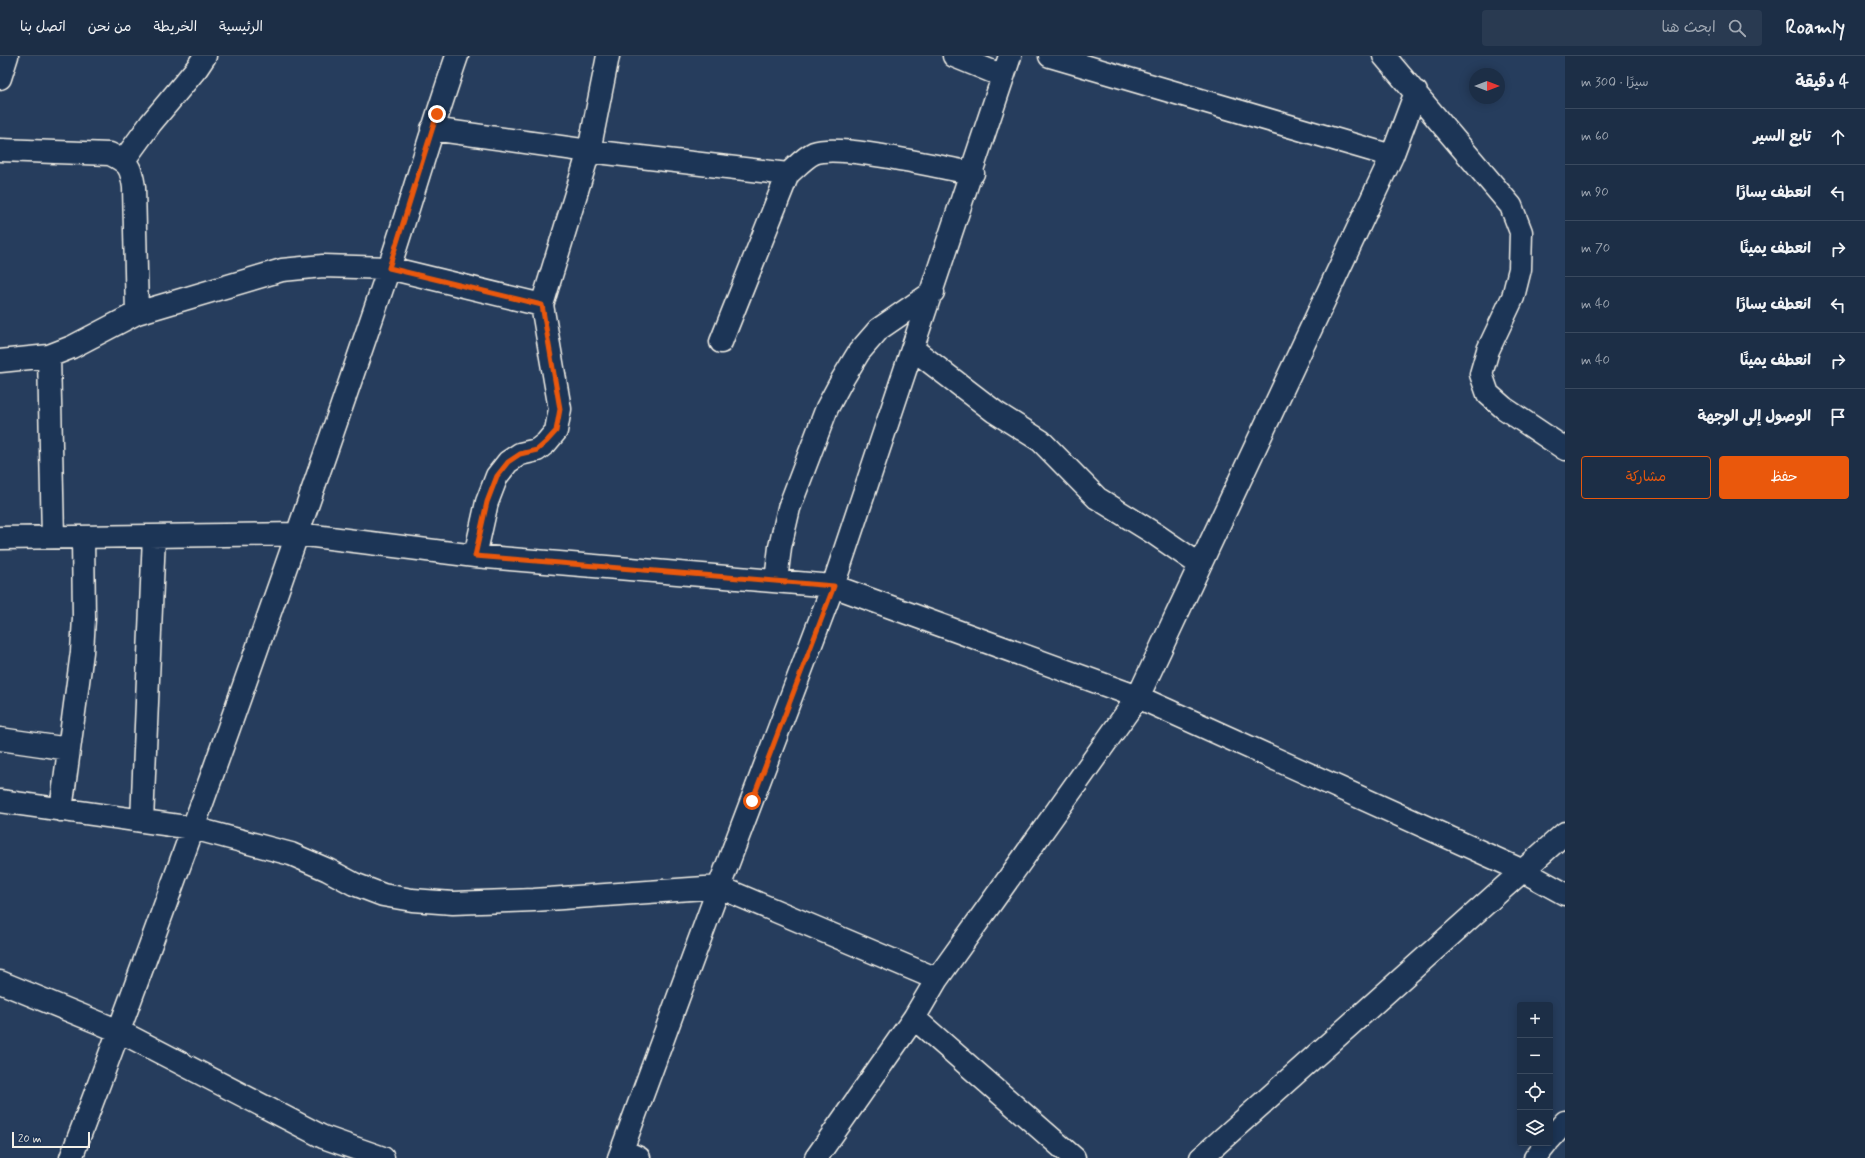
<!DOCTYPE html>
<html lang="ar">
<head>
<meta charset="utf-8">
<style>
	:root { --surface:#1c2e46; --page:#293a51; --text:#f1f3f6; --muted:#a0a8b3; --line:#3a4a5f; --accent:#ea580c }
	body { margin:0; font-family:Mynerve,"Playpen Sans Arabic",sans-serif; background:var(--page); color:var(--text); direction:rtl }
	.controls { position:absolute; right:12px; bottom:12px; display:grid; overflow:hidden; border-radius:4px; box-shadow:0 2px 10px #0003 }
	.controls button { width:36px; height:36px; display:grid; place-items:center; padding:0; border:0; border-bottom:1px solid var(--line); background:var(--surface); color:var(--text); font:20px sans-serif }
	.compass { position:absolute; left:1469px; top:12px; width:36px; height:36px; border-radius:50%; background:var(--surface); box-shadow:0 2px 10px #0003; rotate:90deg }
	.scale { position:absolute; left:12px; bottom:10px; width:78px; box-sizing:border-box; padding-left:4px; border:2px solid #f4f1e8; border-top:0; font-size:11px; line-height:14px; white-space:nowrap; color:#f4f1e8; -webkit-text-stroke:3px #1d3557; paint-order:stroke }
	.stop { position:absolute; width:12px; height:12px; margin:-9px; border:3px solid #ea580c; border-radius:50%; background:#fff }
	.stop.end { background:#ea580c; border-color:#fff; box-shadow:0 1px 4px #0008 }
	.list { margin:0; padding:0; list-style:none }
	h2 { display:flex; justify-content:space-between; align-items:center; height:52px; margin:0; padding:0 16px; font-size:17px }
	h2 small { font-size:13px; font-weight:400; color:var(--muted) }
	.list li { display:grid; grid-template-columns:26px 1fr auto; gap:12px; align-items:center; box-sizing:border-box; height:56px; padding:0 16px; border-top:1px solid var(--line) }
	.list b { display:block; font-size:15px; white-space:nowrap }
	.list em { font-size:13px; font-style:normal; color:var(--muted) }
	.actions { display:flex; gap:8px; padding:12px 16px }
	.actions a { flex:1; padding:9px 0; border:1px solid var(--accent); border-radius:4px; text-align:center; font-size:14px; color:var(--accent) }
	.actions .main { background:var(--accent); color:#fff }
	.icon { flex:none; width:22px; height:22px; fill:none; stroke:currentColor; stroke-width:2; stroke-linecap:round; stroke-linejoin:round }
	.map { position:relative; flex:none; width:1565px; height:1102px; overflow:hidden; direction:ltr }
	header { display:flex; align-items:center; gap:24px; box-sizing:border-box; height:56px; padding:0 20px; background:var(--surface); border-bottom:1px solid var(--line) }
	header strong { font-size:19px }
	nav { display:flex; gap:22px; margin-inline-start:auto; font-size:14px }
	.search { width:280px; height:36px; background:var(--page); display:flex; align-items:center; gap:10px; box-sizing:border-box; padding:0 14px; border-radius:4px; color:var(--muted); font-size:15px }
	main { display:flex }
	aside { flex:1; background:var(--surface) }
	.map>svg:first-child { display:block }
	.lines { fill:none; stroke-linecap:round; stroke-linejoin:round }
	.minor-casing { stroke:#f4f1e8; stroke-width:25 }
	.minor { stroke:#1d3557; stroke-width:22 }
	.route { stroke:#ea580c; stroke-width:5 }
</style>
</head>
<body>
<header>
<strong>Roamly</strong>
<div class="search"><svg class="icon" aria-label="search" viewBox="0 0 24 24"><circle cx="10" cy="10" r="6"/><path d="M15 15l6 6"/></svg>ابحث هنا</div>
<nav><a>الرئيسية</a><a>الخريطة</a><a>من نحن</a><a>اتصل بنا</a></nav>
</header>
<main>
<aside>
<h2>4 دقيقة<small>سيرًا · 300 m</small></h2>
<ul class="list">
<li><svg class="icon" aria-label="ahead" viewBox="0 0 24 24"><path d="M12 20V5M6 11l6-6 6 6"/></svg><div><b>تابع السير</b></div><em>60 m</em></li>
<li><svg class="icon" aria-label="left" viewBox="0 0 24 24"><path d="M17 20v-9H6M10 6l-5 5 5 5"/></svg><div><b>انعطف يسارًا</b></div><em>90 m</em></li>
<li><svg class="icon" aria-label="right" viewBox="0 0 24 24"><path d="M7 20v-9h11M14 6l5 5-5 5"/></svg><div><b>انعطف يمينًا</b></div><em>70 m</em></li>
<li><svg class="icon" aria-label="left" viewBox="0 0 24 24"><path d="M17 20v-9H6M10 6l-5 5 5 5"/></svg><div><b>انعطف يسارًا</b></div><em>40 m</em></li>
<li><svg class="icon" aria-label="right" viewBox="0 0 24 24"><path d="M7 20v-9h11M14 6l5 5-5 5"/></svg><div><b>انعطف يمينًا</b></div><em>40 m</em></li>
<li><svg class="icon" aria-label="arrive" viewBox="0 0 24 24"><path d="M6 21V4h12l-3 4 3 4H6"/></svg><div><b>الوصول إلى الوجهة</b></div></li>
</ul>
<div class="actions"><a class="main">حفظ</a><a>مشاركة</a></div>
</aside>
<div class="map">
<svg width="1565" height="1102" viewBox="0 0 1565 1102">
	<rect width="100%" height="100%" fill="#263d5d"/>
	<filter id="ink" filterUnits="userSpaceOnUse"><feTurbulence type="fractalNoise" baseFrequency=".025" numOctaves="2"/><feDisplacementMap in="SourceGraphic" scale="8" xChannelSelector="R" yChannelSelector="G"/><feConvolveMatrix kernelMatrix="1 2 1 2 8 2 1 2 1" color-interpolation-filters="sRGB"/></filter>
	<g filter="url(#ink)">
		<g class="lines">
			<defs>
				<path id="minor" d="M954,0L1003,20
					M1050,0L1392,100
					M1384,0L1511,150L1521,176L1520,213L1513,241L1488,294L1481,318L1488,338L1504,352L1565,393
					M0,22L7,0
					M432,73L589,95L788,118C795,112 805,101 814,97C840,87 941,112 973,117
					M0,94L110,98C129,107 131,111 134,131L137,257
					M124,104L151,67L197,12L205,0
					M721,286L788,118
					M913,293L995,356L1041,385L1097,442L1155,478L1200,509
					M49,300L53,481
					M0,305L49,300L72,291L137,257L282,214L323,210L389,212L542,249
					M0,482L298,478L475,500L833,530L1138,641L1523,815L1565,838
					M475,500L487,446L497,420L508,406L520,398L537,394L546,387L556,375L560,353L542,249L589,95L608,0
					M776,525L780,491L789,452L827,352L842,324L859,296L879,273L933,236
					M0,683L69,693
					M0,745L193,772L291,798L328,814L354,828L383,839L412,844L453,847L534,844L719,831L937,923
					M61,754L82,596L84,562L83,481
					M142,765L154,480
					M0,926L119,975L323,1081L383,1102
					M914,962L1074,1102
					M1550,1083L1565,1066
					M623,1095L639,1102
					M71,1102C182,810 286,514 387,218C411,146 432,72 457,0
					M619,1102L719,831L833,530L1010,0
					M816,1102L914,962L937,923L1138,641L1392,100L1416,36
					M1201,1102L1565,777
					M1535,1102L1547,1087"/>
			</defs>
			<!-- minor casing -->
			<use href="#minor" class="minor-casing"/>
			<!-- minor -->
			<use href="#minor" class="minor"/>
		</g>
	</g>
	<g class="lines" filter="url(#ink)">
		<!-- route -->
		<path class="route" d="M437,58L389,212L542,249L560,353L556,375L546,386L537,394L520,398L508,406L497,420L487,446L475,500L834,530L752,745"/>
	</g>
</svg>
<div class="controls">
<button>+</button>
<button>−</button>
<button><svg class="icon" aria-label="locate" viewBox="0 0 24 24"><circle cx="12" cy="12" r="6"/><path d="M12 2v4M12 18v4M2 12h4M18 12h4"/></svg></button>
<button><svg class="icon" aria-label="layers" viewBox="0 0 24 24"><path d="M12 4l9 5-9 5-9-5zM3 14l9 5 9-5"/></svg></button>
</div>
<svg class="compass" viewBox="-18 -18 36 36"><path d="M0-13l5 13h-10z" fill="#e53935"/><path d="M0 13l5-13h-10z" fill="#a0a8b3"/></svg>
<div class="scale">20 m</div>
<div class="stop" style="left:752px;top:745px"></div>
<div class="stop end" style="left:437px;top:58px"></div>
</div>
</main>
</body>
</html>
